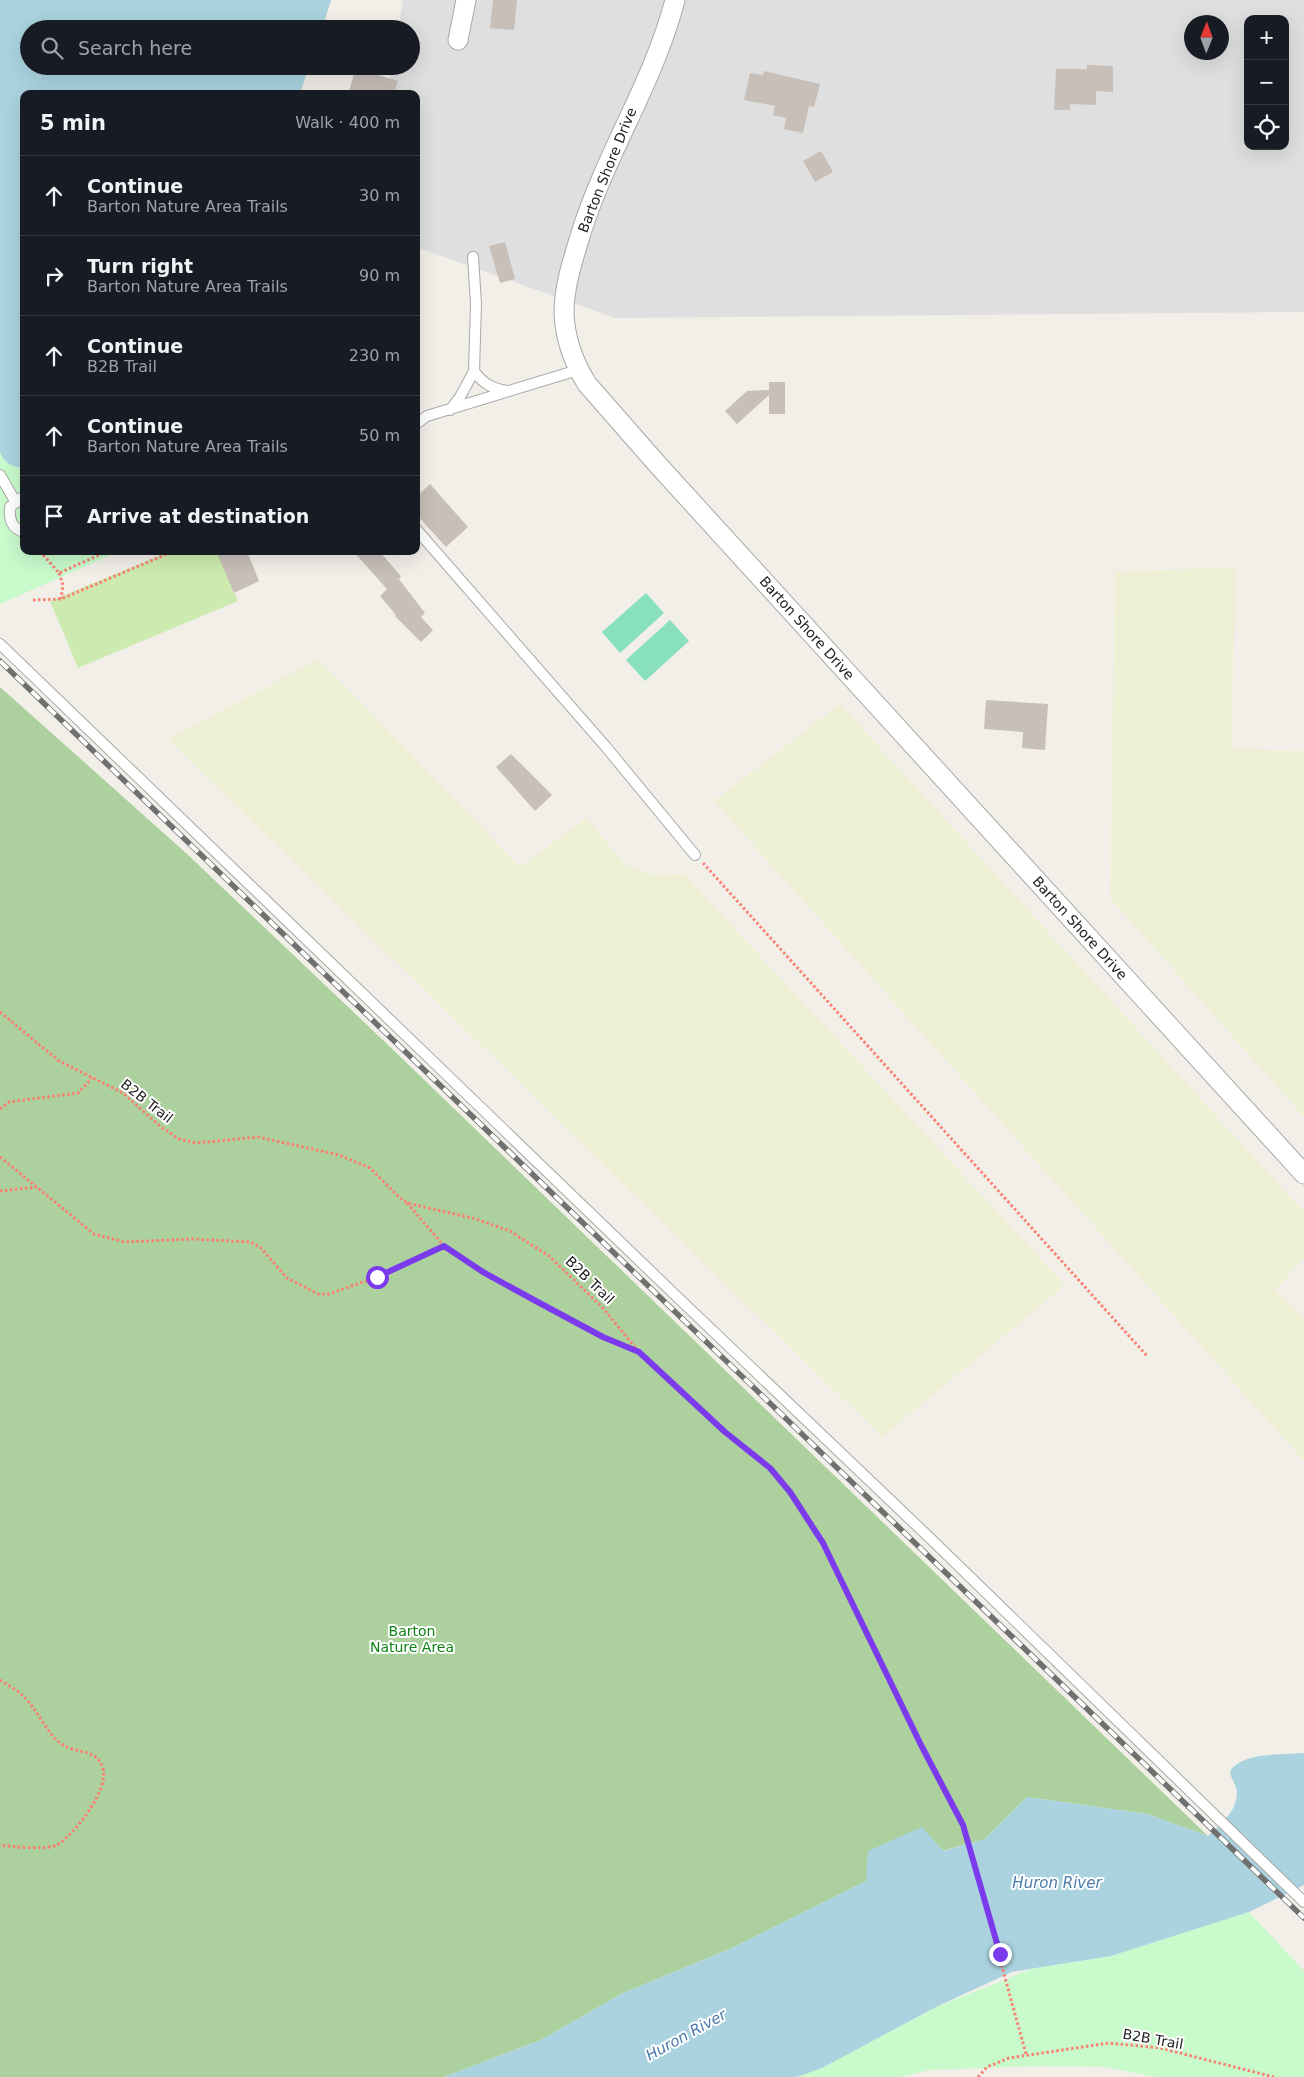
<!DOCTYPE html>
<html lang="en">
<head>
<meta charset="utf-8">
<style>
	:root { --surface:#171b24; --page:#242831; --text:#f1f3f6; --muted:#9ea1a6; --line:#363941 }
	body { margin:0; font-family:"DejaVu Sans",sans-serif; background:var(--page); color:var(--text) }
	.controls { position:absolute; right:15px; top:15px; display:grid; overflow:hidden; border-radius:10px; box-shadow:0 5px 20px #0002 }
	.controls button { width:45px; height:45px; display:grid; place-items:center; padding:0; border:0; border-bottom:1px solid var(--line); background:var(--surface); color:var(--text); font:25px sans-serif }
	.compass { position:absolute; left:1184px; top:15px; width:45px; height:45px; border-radius:50%; background:var(--surface); box-shadow:0 5px 20px #0002; rotate:1deg }
	.stop { position:absolute; width:15px; height:15px; margin:-11px; border:4px solid #7c3aed; border-radius:50%; background:#fff }
	.stop.end { background:#7c3aed; border-color:#fff; box-shadow:0 1px 5px #0008 }
	.list { margin:0; padding:0; list-style:none }
	h2 { display:flex; justify-content:space-between; align-items:center; height:65px; margin:0; padding:0 20px; font-size:21px }
	h2 small { font-size:16px; font-weight:400; color:var(--muted) }
	.list li { display:grid; grid-template-columns:32px 1fr auto; gap:15px; align-items:center; box-sizing:border-box; height:80px; padding:0 20px; border-top:1px solid var(--line) }
	.list b { display:block; font-size:19px; white-space:nowrap }
	.list p { margin:0; font-size:16px; white-space:nowrap; color:var(--muted) }
	.list em { font-size:16px; font-style:normal; color:var(--muted) }
	.icon { flex:none; width:28px; height:28px; fill:none; stroke:currentColor; stroke-width:2; stroke-linecap:round; stroke-linejoin:round }
	.map { position:relative; flex:none; width:1304px; height:2077px; overflow:hidden }
	.search { position:absolute; background:var(--surface); box-shadow:0 5px 20px #0002; left:20px; top:20px; width:400px; height:55px; display:flex; align-items:center; gap:12px; box-sizing:border-box; padding:0 18px; border-radius:28px; color:var(--muted); font-size:19px }
	.panel { position:absolute; background:var(--surface); box-shadow:0 5px 20px #0002; left:20px; top:90px; width:400px; height:465px; border-radius:10px }
	.map>svg:first-child { display:block }
	.residential { fill:#e0dfdf; fill-rule:evenodd }
	.farmland { fill:#eef0d5 }
	.grass { fill:#cdebb0 }
	.forest { fill:#add19e }
	.park { fill:#c8facc }
	.pitch { fill:#88e0be }
	.water { fill:#aad3df }
	.building { fill:#c7bfb8 }
	.lines { fill:none; stroke-linecap:round; stroke-linejoin:round }
	.service-casing { stroke:#a9a9a9; stroke-width:12 }
	.minor-casing { stroke:#a9a9a9; stroke-width:21 }
	.path { stroke:#fa8072; stroke-width:3; stroke-dasharray:2.5 2.5; stroke-linecap:butt }
	.service { stroke:#fff; stroke-width:10 }
	.minor { stroke:#fff; stroke-width:19 }
	.rail-casing { stroke:#707070; stroke-width:5.5 }
	.rail { stroke:#fff; stroke-width:4; stroke-dasharray:11; stroke-linecap:butt }
	.route { stroke:#7c3aed; stroke-width:6 }
	.labels { text-anchor:middle; stroke-width:4; stroke-linejoin:round; paint-order:stroke }
	.street-label { font-size:14px; fill:#222; stroke:#fff }
	.park-label { font-size:14px; fill:#0c8416; stroke:#fff }
	.water-label { font-size:15px; font-style:italic; fill:#4a7aab; stroke:#fff }
</style>
</head>
<body>
<div class="map">
<svg width="1304" height="2077" viewBox="0 0 1304 2077">
	<rect width="100%" height="100%" fill="#f2efe9"/>
	<!-- residential -->
	<path class="residential" d="M403,0H1304V312L615,318L416,247V94H387L392,66H411V29H398ZM1248,19H1285V146H1248ZM1192,22H1222V52H1192Z"/>
	<!-- farmland -->
	<path class="farmland" d="M1236,567L1231,749L1304,751V1117L1110,898L1115,572Z
		M319,659L520,867L586,818L627,866L654,875L684,874L1065,1285L882,1437L168,739Z
		M840,704L1304,1212V1259L1275,1290L1304,1318V1461L714,801Z"/>
	<!-- grass -->
	<path class="grass" d="M171,551H217L238,601L78,668L50,601Z"/>
	<!-- forest -->
	<path class="forest" d="M0,687L186,853L385,1042L1208,1836L1147,1814L1027,1797L985,1839L942,1851L866,1881L730,1949L623,1993L541,2040L444,2077H0Z"/>
	<!-- park -->
	<path class="park" d="M0,452C4,463 12,467 24,468V551H120L0,604Z
		M1249,1912L1304,1971V2077H1155L1105,2067L1041,2066L929,2070L901,2077H797L822,2068L939,2006L1032,1969L1111,1956Z"/>
	<!-- pitch -->
	<path class="pitch" d="M646,593L664,613L620,653L602,632Z
		M670,620L689,641L645,681L626,660Z"/>
	<!-- water -->
	<path class="water" d="M0,0H331L322,29H29V66H309L300,94H24V468C12,467 4,463 0,452Z
		M1304,1753V1885L1249,1912L1111,1956L1012,1972L938,2006L822,2068L797,2077H444L541,2040L623,1993L730,1949L866,1881L868,1851L922,1827L943,1851L985,1839L1027,1797L1147,1814L1208,1836C1222,1823 1241,1808 1236,1787C1234,1782 1231,1778 1230,1772C1240,1752 1283,1755 1304,1753Z"/>
	<!-- building -->
	<path class="building" d="M493,0H517L514,30L490,28Z
		M1087,65L1113,66V92L1096,91V105L1070,104V110H1054L1056,69H1087Z
		M356,66H381L378,75L398,81L394,94H356L349,92Z
		M764,71L820,84L814,107L809,106L803,133L784,129L786,118L773,115L775,106L744,100L750,73L763,75Z
		M821,151L833,172L815,182L803,161Z
		M505,242L515,279L500,283L489,246Z
		M769,382H785V414H769V395L737,424L725,411L747,391L769,390Z
		M430,484L468,527L446,547L416,514V497Z
		M216,551H247L259,581L234,593Z
		M353,551H379L401,576L399,579L425,613L421,617L433,630L421,642L395,616L396,615L380,596L387,589Z
		M986,700L1048,704L1045,750L1022,748L1023,732L984,729Z
		M511,754L552,795L535,811L496,767Z"/>
	<g class="lines">
		<defs>
			<path id="service" d="M473,257L476,304L474,371C483,384 493,389 508,391
				M450,410L460,397L474,371
				M416,424L427,416L578,370
				M0,475L15,501
				M24,496L10,507C9,519 11,528 24,532
				M416,529L606,747L695,855
				M0,644L671,1291L933,1541L1304,1902"/>
			<path id="minor" d="M675,0C653,85 602,159 578,243C571,266 564,289 564,313C565,339 574,363 587,384L658,465L1304,1174
				M458,40L466,0"/>
		</defs>
		<!-- service casing -->
		<use href="#service" class="service-casing"/>
		<!-- minor casing -->
		<use href="#minor" class="minor-casing"/>
		<!-- path -->
		<path class="path" d="M40,551L59,573L108,551
			M59,573L63,585L61,599
			M33,600L61,599L174,551
			M703,863L1148,1357
			M0,1012L59,1061L123,1093L161,1127L179,1139L196,1143L258,1137L339,1155L370,1168L399,1197L407,1203L476,1219L510,1231L549,1256L602,1307L639,1352L725,1432L770,1468L790,1492L823,1543L921,1745L963,1825L1026,2054
			M0,1109L9,1102L78,1093L92,1078
			M0,1157L94,1234L124,1242L194,1239L250,1242L260,1247L287,1278L318,1294H329L377,1277L444,1246
			M0,1191L37,1187
			M407,1203L444,1246L483,1272L603,1337L639,1351
			M0,1680C7,1685 16,1689 22,1695C37,1708 45,1731 60,1743C76,1755 97,1747 103,1769C109,1790 74,1835 57,1845C48,1850 11,1847 0,1845
			M978,2077L987,2067L1009,2058L1109,2043L1160,2048L1274,2077"/>
		<!-- service -->
		<use href="#service" class="service"/>
		<!-- minor -->
		<use href="#minor" class="minor"/>
		<defs>
			<path id="rail" d="M0,661L1304,1918"/>
		</defs>
		<!-- rail casing -->
		<use href="#rail" class="rail-casing"/>
		<!-- rail -->
		<use href="#rail" class="rail"/>
	</g>
	<g class="lines">
		<!-- route -->
		<path class="route" d="M377,1277L444,1246L483,1272L534,1300L603,1337L639,1352L725,1432L770,1468L790,1492L823,1543L921,1745L963,1825L1000,1954"/>
	</g>
	<g class="labels">
		<!-- street labels -->
		<g class="street-label">
			<text transform="translate(607 170) rotate(-68)" y="5">Barton Shore Drive</text>
			<text transform="translate(807 628) rotate(48)" y="5">Barton Shore Drive</text>
			<text transform="translate(1080 928) rotate(48)" y="5">Barton Shore Drive</text>
			<text transform="translate(147 1101) rotate(38)" y="5">B2B Trail</text>
			<text transform="translate(590 1280) rotate(44)" y="5">B2B Trail</text>
			<text transform="translate(1153 2039) rotate(10)" y="5">B2B Trail</text>
		</g>
		<!-- park labels -->
		<g class="park-label">
			<text x="412" y="1636">Barton<tspan x="412" dy="16">Nature Area</tspan></text>
		</g>
		<!-- water labels -->
		<g class="water-label">
			<text x="1057" y="1888">Huron River</text>
			<text transform="translate(686 2035) rotate(-29)" y="5">Huron River</text>
		</g>
	</g>
</svg>
<div class="controls">
<button>+</button>
<button>−</button>
<button><svg class="icon" aria-label="locate" viewBox="0 0 24 24"><circle cx="12" cy="12" r="6"/><path d="M12 2v4M12 18v4M2 12h4M18 12h4"/></svg></button>
</div>
<svg class="compass" viewBox="-18 -18 36 36"><path d="M0-13l5 13h-10z" fill="#e53935"/><path d="M0 13l5-13h-10z" fill="#9ea1a6"/></svg>
<div class="stop" style="left:377px;top:1277px"></div>
<div class="stop end" style="left:1000px;top:1954px"></div>
<div class="search"><svg class="icon" aria-label="search" viewBox="0 0 24 24"><circle cx="10" cy="10" r="6"/><path d="M15 15l6 6"/></svg>Search here</div>
<section class="panel">
<h2>5 min<small>Walk · 400 m</small></h2>
<ul class="list">
<li><svg class="icon" aria-label="ahead" viewBox="0 0 24 24"><path d="M12 20V5M6 11l6-6 6 6"/></svg><div><b>Continue</b><p>Barton Nature Area Trails</p></div><em>30 m</em></li>
<li><svg class="icon" aria-label="right" viewBox="0 0 24 24"><path d="M7 20v-9h11M14 6l5 5-5 5"/></svg><div><b>Turn right</b><p>Barton Nature Area Trails</p></div><em>90 m</em></li>
<li><svg class="icon" aria-label="ahead" viewBox="0 0 24 24"><path d="M12 20V5M6 11l6-6 6 6"/></svg><div><b>Continue</b><p>B2B Trail</p></div><em>230 m</em></li>
<li><svg class="icon" aria-label="ahead" viewBox="0 0 24 24"><path d="M12 20V5M6 11l6-6 6 6"/></svg><div><b>Continue</b><p>Barton Nature Area Trails</p></div><em>50 m</em></li>
<li><svg class="icon" aria-label="arrive" viewBox="0 0 24 24"><path d="M6 21V4h12l-3 4 3 4H6"/></svg><div><b>Arrive at destination</b></div></li>
</ul>
</section>
</div>
</body>
</html>
